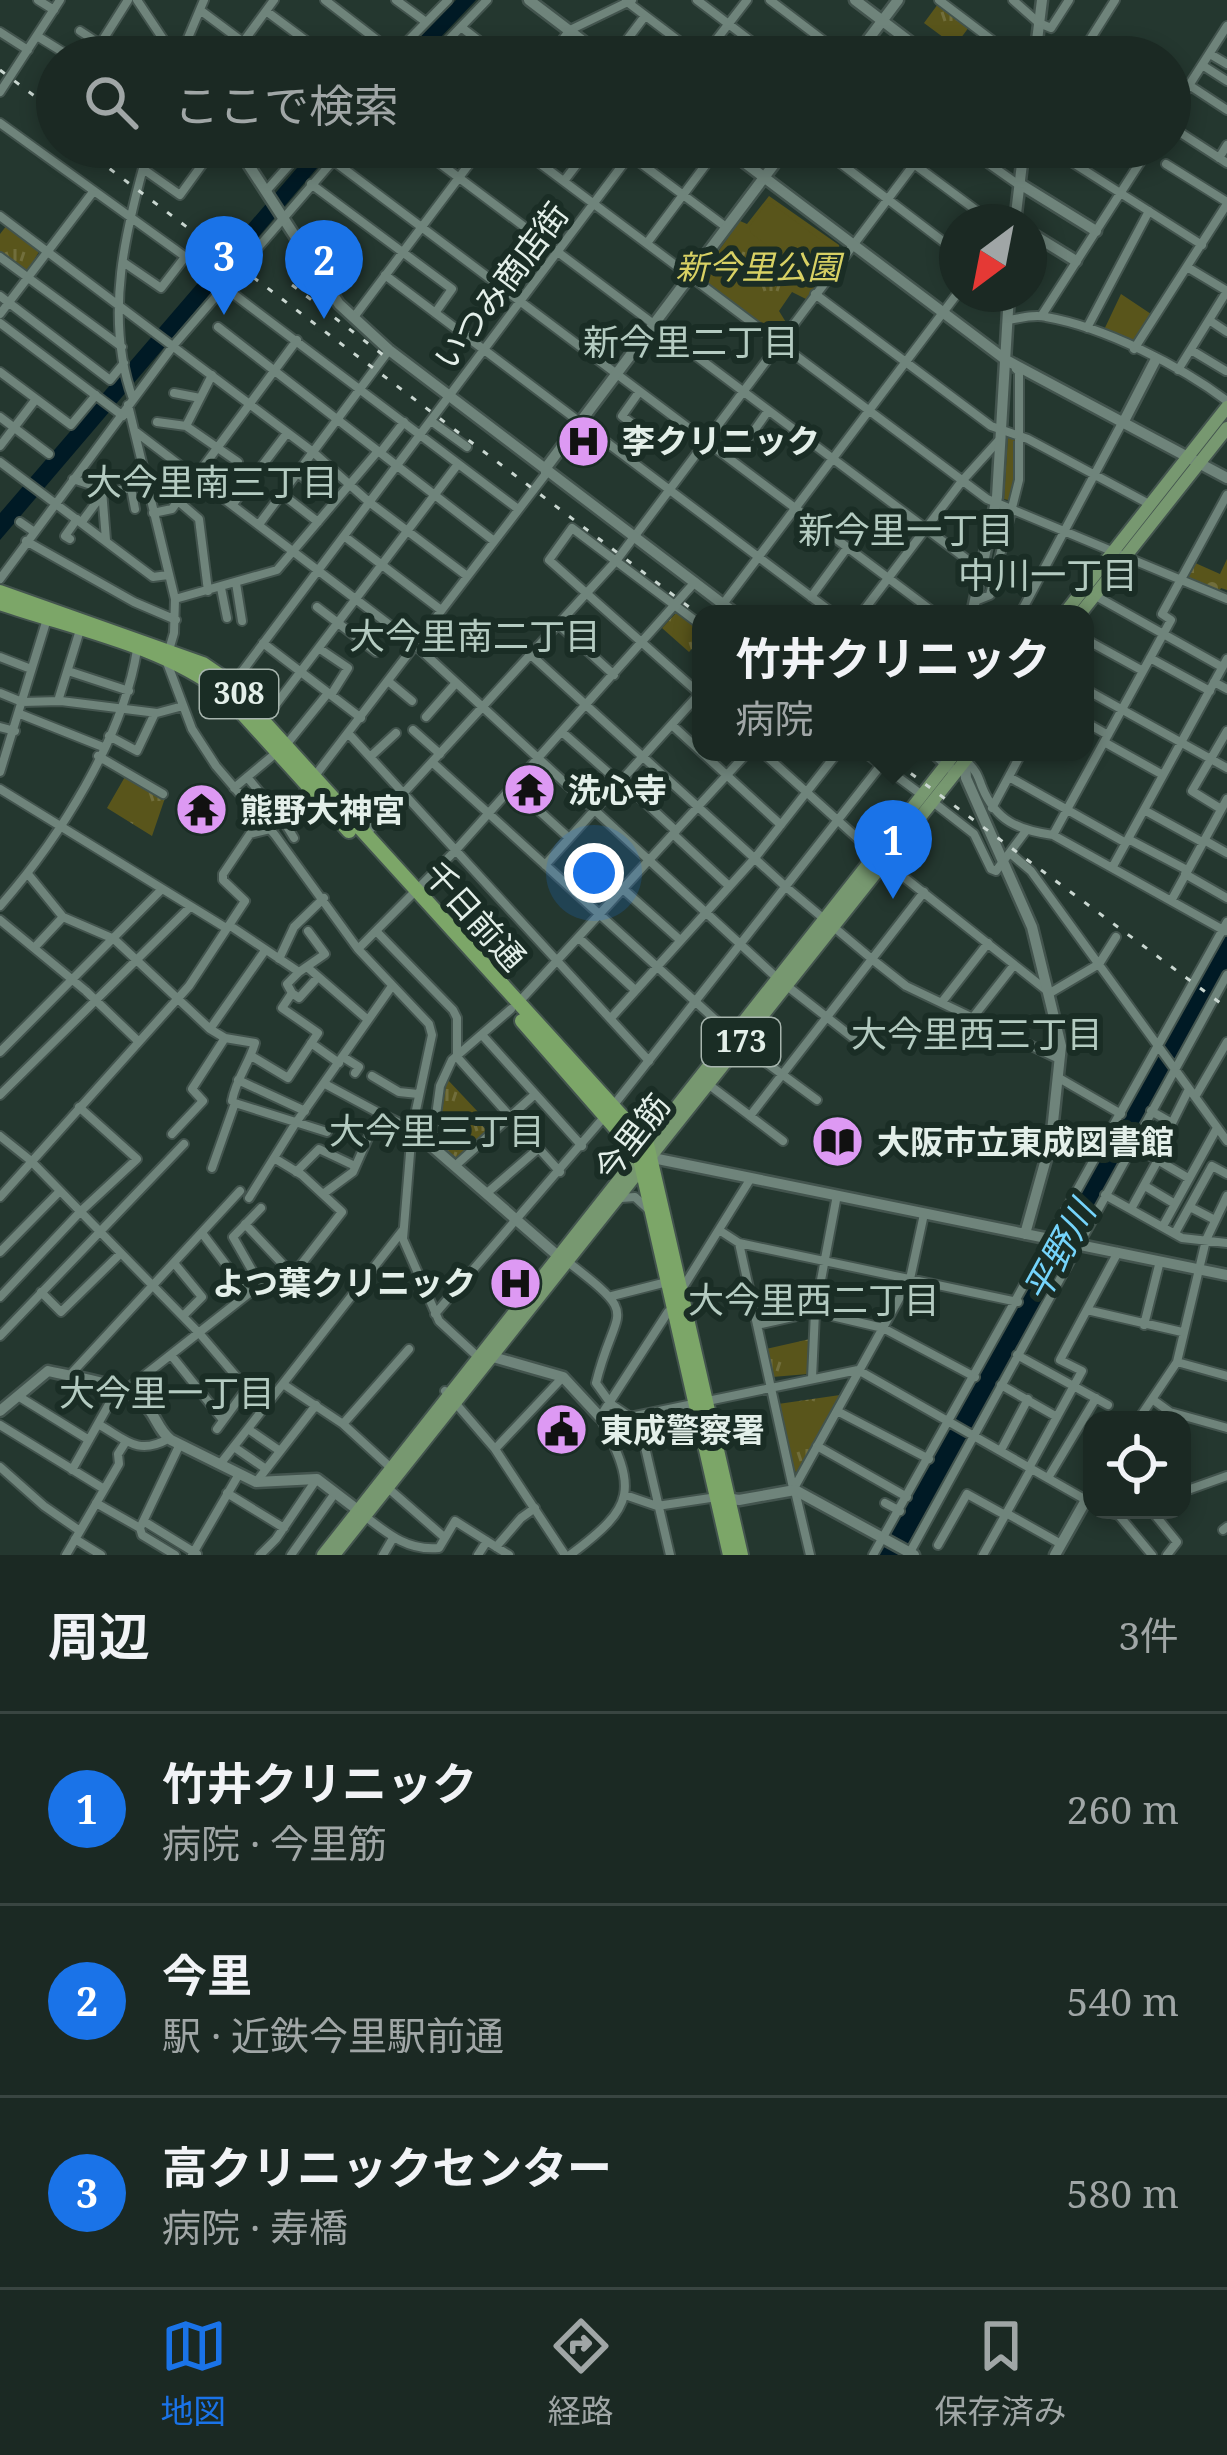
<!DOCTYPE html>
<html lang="ja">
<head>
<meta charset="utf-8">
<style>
	:root { --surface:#1b2923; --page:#24312b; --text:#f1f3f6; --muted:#a0a6a6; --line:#394541; --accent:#1a73e8 }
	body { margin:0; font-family:"Noto Serif","Noto Sans JP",serif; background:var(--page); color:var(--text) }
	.controls { position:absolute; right:36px; bottom:36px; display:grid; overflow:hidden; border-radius:24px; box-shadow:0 6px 18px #0003 }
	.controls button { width:108px; height:108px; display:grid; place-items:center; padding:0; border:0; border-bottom:3px solid var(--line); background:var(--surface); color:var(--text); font:60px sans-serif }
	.compass { position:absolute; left:939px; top:204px; width:108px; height:108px; border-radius:50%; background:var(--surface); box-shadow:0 6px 18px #0003; rotate:212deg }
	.you { position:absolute; left:594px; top:873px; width:42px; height:42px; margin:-30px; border:9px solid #fff; border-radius:50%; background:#1a73e8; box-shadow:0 0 0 18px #1a73e833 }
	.badge { display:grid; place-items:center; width:78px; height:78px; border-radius:50%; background:var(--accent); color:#fff; font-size:39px; font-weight:700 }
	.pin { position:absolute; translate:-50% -99px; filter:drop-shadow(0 3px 6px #0008) }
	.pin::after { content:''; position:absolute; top:63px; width:42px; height:36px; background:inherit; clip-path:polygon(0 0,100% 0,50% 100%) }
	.popup { position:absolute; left:692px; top:605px; width:402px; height:156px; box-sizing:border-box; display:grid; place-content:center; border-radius:24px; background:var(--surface); filter:drop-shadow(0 3px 9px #0005); font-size:39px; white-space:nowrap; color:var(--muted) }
	.popup b { font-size:45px; color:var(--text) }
	.popup::after { content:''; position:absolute; left:50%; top:100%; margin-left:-24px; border:24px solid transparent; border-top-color:var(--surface) }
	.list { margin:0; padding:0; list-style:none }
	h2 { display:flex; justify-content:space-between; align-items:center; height:156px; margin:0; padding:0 48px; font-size:51px }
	h2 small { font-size:39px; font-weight:400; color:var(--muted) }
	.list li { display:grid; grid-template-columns:78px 1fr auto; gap:36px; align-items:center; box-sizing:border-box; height:192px; padding:0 48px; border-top:3px solid var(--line) }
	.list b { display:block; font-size:45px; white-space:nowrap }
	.list p { margin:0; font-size:39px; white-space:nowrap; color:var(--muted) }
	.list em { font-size:39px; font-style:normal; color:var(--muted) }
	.icon { flex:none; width:66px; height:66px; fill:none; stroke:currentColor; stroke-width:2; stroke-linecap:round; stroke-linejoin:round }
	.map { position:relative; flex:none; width:1227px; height:1555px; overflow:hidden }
	.search { position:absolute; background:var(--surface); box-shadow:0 6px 18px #0003; left:36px; right:36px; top:36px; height:132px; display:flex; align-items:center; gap:30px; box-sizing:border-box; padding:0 42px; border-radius:66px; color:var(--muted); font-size:45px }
	.sheet { height:732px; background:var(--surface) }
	nav { display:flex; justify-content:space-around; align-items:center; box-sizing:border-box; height:168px; border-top:3px solid var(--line); background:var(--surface); font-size:33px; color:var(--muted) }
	nav a { display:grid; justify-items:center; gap:6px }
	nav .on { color:var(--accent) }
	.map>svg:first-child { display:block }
	.grass { fill:url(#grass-tufts) }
	.cemetery { fill:url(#cemetery-stones) }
	.garden { fill:#59551b }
	.water { fill:#001a25 }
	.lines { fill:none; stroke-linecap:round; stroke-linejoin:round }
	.street-casing { stroke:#43544e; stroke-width:12 }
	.secondary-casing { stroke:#43544e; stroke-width:15 }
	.primary-casing { stroke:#43544e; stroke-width:16 }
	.highway-casing { stroke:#43544e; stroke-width:18 }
	.street { stroke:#6f847b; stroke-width:8 }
	.secondary { stroke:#6f847b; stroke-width:10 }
	.primary { stroke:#779870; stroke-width:12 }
	.highway { stroke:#7ca668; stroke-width:14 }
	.rail { stroke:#cad7d1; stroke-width:3; stroke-dasharray:6 12; stroke-linecap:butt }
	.labels { text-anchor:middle; stroke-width:12; stroke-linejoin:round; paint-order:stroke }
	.shield { fill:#1a2d25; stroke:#a7b5ae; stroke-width:3 }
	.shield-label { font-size:30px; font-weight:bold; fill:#e3efe9 }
	.park-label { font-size:33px; font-style:italic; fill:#d8d164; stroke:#1a2d25 }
	.street-label { font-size:33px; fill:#e3efe9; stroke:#1a2d25 }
	.poi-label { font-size:33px; font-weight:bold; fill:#e3efe9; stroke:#1a2d25; text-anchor:start }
	.neighbourhood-label { font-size:36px; fill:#b4cbc1; stroke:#1a2d25 }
	.water-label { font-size:36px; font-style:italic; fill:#75d4fb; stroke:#1a2d25 }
</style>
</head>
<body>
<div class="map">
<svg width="1227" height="1555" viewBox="0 0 1227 1555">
	<defs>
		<pattern id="grass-tufts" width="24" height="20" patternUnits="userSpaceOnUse" patternTransform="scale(3)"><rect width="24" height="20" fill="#59551b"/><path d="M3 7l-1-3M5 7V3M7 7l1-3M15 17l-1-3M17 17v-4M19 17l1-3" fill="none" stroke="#716e3c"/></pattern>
		<pattern id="cemetery-stones" width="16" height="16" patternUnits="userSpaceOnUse" patternTransform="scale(3)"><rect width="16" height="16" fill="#59551b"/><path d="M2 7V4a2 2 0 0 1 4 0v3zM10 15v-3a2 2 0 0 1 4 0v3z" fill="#716e3c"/></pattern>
	</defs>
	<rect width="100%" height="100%" fill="#24372f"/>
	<!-- grass -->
	<path class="grass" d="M938,4L969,27L955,46L924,23Z
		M769,196L839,245L840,252L806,299L792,292L779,311L787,324L778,335L699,278L740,221L747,224Z
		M7,225L40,250L27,272L0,253V234Z
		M1121,294L1151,314L1131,344L1103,332Z
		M1008,435L1015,437L1012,501L1004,499Z
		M676,613L701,629V639L689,652L662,628Z
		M126,775L165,798L152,836L107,808Z
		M447,1079L479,1113L475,1118L488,1132L457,1158L437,1143Z
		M810,1339L808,1374L772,1377L766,1349Z
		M840,1395L797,1472L793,1471L778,1404Z"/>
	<!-- cemetery -->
	<path class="cemetery" d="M1227,559V590L1221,588L1218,593L1185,578L1193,562L1220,574Z"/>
	<!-- garden -->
	<path class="garden" d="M771,203L830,247L814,275H805L751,233L749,227L766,204Z"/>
	<!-- water -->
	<path class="water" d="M456,0H476L422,57H401Z
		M315,147H335L0,540V513Z
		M1227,927V968L902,1555H879Z"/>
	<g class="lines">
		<defs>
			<path id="street" d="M38,0L54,10
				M137,0L175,57
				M325,0L399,57
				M396,0L426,22
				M697,0L772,57
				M770,0L845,57
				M939,0L1001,47L1037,43L1059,57
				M1013,0L1039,23L1051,28L1069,0
				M626,1L700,57
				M200,10L243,42
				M266,11L328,57
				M461,27L500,57
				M80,31L100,44
				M0,32L28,50
				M37,36L71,57
				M243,43L262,57
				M1210,54L1227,64
				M393,56L448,0
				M92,57L128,0
				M180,57L204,0
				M232,57L274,0
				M432,57L487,0
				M549,57L570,30L632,0
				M614,57L645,16
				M703,57L747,0
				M994,57L1001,47
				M1079,57L1115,0
				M1202,65L1227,81
				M1189,85L1227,110
				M0,92L60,0
				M1170,115L1227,26
				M0,123L205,271
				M1170,126L1227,163
				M315,147L936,614
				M418,147L981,570
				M518,147L987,499L1227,599
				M619,147L726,227
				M819,147L957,252
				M891,147L992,222
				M965,147L1019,185
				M1048,147L1202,245
				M1219,158L1227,145
				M1166,164L1227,202
				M544,166L558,147
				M143,169L180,195L204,162L223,147
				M564,181L590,147
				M311,184L452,289L435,313
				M266,191L305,147
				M0,216L313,452L369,502L467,576
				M647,243L719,147
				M0,257L122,347
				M123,262L161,288L185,257
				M385,275L834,614
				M223,286L518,509
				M815,294L991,426L1028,439L1149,504
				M0,296L110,380L124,363
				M0,314L93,192
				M1042,315L1150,147
				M354,317L482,147
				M1009,320C1021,318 1035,314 1046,317C1104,327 1181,366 1227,401
				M1209,320L1227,332
				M0,323L123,416
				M218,327L494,541
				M1087,328L1149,211
				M1134,349L1227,204
				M1191,350L1226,371
				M1178,370L1227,291L1187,267
				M0,372L71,425L96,395
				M639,392L622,416L663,446L680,423
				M174,393L200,398
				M133,399C103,317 126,227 149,147
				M128,405L175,599L174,633L166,660L192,729L216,766L275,835L358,949L429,1024L432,1035L412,1129L403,1239L439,1321L478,1357
				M0,417L49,454
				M431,421L467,447
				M157,422L186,426L238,462
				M186,426L212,375
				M136,432L412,642L777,978
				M751,435L768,411
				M0,446L36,399
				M380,453L404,422
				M0,462L153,577L168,575
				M298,473L312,485
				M73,479L112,492L146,484
				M131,488L135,509
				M102,490L106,540
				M282,494L318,522
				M178,501L199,519L208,591
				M233,504L287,433
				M153,513L172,509L297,340
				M20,522L33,531
				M81,523L101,496
				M260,523L389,350
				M344,536L441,610
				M70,539L65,536L77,519
				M26,541L134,602L176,620
				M0,579L173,346L345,147
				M236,583L242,621
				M221,588L227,618
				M1094,595L1222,667
				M811,597L847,548
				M175,599L277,570L378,451
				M975,601L990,595L1019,480V372L1016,369
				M723,604L957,294
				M317,607L376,652
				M861,614L962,481L1001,438
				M1020,614L1122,423
				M558,624L614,675
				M701,625L572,528L549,560L701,695
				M1085,639L1143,671
				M263,643L361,718
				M320,649L348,668L331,695
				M531,655L786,887L873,960L906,986L1059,1059
				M0,657L31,669
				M1150,658L1210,691
				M68,671L129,691
				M388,681L412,701
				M1214,682L1227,689
				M232,685L636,147
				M1085,689L1227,768
				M0,693L22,702L61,701L157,713L183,706
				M58,701L80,630
				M20,714L103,747
				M426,717L455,684
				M264,720L458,464
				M1085,722L1108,735
				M672,725L781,825
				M0,727L15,731
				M413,730L440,754
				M562,732L619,782
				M348,733L649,1061
				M109,736L137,751L155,713
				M1104,742L1163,775
				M286,745L328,693
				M762,752L875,854
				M864,752L922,795
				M98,756L163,794
				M370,757L396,733
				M432,762L731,1034
				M967,762C976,770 978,776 982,787C996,821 1018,830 1053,835L1225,931
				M0,772L47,619
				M247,777L282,819
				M314,777L545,475V469
				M1009,777L1126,843
				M621,780L676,831
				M513,787L569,838
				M234,788L276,753
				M0,789L226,928
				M933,802L974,834L991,869L996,871L1025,832
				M992,808L1022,752
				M1221,809L1192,791L1227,731
				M1144,810L1202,842
				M283,820L294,838
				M271,830L308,787
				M367,833L616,561L927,147
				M673,834L729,886
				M1053,835L1171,620L1162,614L1227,495
				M1128,839L1187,870
				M1204,840L1227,853
				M1010,853L1031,871L1227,1141
				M886,863L1050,993L1099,964L1116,937
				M545,865L701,692
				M1112,868L1227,659
				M28,874L63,917L114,939L210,1029L225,1038L255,1043C249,1064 236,1079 232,1101L235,1103L212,1168
				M1185,874L1227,898
				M623,889L680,940
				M1171,901L1227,799
				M0,906C59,839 123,738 137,650
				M0,920L86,991L138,1041
				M229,925L299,972L325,954L308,931
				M376,931L453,1010L457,1018V1057L560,1172
				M579,938L635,990
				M34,948L63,917
				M358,949L455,851L695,582
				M279,959L294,927L324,898
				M307,967L368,1020
				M787,986L861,1044
				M292,993L299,998L317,978
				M519,1002L748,752
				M942,1002L988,943
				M974,1016L1014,965
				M611,1018L755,858L838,752
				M210,1029L264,952
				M483,1036L582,1146
				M311,1043L339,1063
				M741,1044L817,1100
				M0,1052L161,890
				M253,1057L288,1078L318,1033L282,1008L292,993L287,984L299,972
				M343,1057L359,1067L355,1073
				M372,1076L399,1092L418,1094
				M1059,1078L1121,1114
				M238,1080L305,1111
				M325,1084L379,1113
				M708,1084L783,1141
				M0,1095L190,907
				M1195,1097L1227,1042
				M235,1103L327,1132
				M613,1106L881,765
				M1151,1111L1172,1123L1189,1089
				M750,1116L924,892
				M172,1134L203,1101L192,1089L225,1038
				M0,1136L30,1160L200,1334L264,1409
				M432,1145L440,1086L452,1060L511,1009
				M1132,1145L1188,1178
				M455,1166L533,1096
				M296,1172L319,1149L355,1166
				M1145,1186L1175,1204
				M487,1193L539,1148
				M323,1194L353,1172L379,1113L412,1129
				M1105,1195L1182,1238L1227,1243
				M0,1197L189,986L245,901L223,880V874L250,834L270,829
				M249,1198L295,1124L392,986
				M621,1198L635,1197L648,1209
				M1190,1207L1215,1220
				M261,1208L233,1237L261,1286
				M1131,1209L1158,1160
				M245,1224L293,1275
				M1163,1226L1217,1128
				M719,1230L739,1243L1018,1302
				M202,1233L248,1294
				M1175,1233L1212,1166L1227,1174
				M739,1243L793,1488
				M0,1252L59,1192
				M568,1262C643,1320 615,1304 596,1383L611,1404L630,1417L858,1370L1086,1500L1092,1490
				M174,1263L202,1297L183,1316
				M682,1289L751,1178
				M41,1292L61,1312L121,1253
				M612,1296L667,1282
				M0,1297L80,1212L137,1159L79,1107
				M1087,1310L1182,1332
				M435,1314L605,1116
				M757,1325L815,1312L883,1328L975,1377
				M1144,1325L1160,1261
				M0,1336L184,1144
				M171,1355L223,1420
				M1017,1355L1108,1405
				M1177,1362L1227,1376
				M70,1375L240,1191
				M812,1378L815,1312L837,1195
				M283,1384L343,1424L391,1468
				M1001,1385L1057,1417
				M445,1391L495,1449L565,1555
				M122,1393L248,1294L293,1275L342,1212L302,1175L274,1158
				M18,1396L89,1440
				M1152,1399L1170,1412L1227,1428
				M837,1411L929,1459
				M638,1417L670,1555
				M1138,1420L1177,1362L1206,1240L1227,1196
				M98,1424C125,1439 137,1456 168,1439
				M343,1424L409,1349
				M0,1425L104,1489
				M217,1429L247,1388
				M248,1429L280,1451
				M817,1446L907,1497
				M234,1447L266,1469
				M495,1449L563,1377
				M1001,1450L1028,1399
				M221,1463L403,1230
				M1030,1466L1082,1371L1060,1360L1118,1252
				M0,1467L44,1506L80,1531
				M72,1470L117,1390
				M1048,1478L1096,1398
				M257,1481L316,1405
				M388,1488L444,1537
				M793,1490L910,1279L924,1214
				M795,1491L810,1555
				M1182,1492L1227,1476
				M227,1493L284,1528
				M625,1495L657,1506L717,1497
				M96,1503L140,1528
				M885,1503L900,1511
				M1127,1510L1117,1513L1152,1555
				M1151,1510L1177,1542L1167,1555
				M1006,1513L1061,1544
				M366,1517C389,1535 409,1551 439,1548L455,1521L509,1555
				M145,1522L197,1554
				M1223,1530L1227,1527
				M75,1539L101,1555
				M938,1545L967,1494L1005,1515
				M496,1547L521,1518L535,1508
				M909,1554L1227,975
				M66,1555L119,1464L118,1454L125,1443
				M175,1555L142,1535L140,1528L180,1444
				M192,1555L239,1474
				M260,1555L276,1539L316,1480
				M291,1555L335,1493
				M383,1555L393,1538
				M478,1555L487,1541
				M570,1555C636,1506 638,1490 600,1417L668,1312L673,1311
				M873,1555L1227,922
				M983,1555L1031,1469"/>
			<path id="secondary" d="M529,0L604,57
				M855,0L930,57
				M855,57L898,0
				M1035,57L1042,0
				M237,147L339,304L389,350L736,614
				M724,147L1006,360L1227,478
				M1020,184L1096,231
				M1015,222L1024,147
				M1029,232L1076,261
				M1123,423L1156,359
				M545,469L787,147
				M972,614L997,497L1009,294
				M933,752L950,768
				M964,752L966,778L1032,927L1061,1046L1051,1141L1025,1234
				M412,1129L558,1256
				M648,1157L1227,1275
				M493,1357L563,1377L600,1417
				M0,1411L48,1371C82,1379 111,1380 141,1401C155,1411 157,1430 171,1440L256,1482L317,1479L363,1514
				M726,1498L739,1500L795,1490L914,1555
				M1105,1510L1117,1513
				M1055,1555L1086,1500L1092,1503"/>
			<path id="primary" d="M1064,614L1227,407
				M1080,614L1227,428
				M323,1555L956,752
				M334,1555L972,752"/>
			<path id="highway" d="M0,592L203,664L225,679L647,1144L741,1555
				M0,603C73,628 162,645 224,693L349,831
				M522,1021L639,1155L730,1555"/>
		</defs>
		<!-- street casing -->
		<use href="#street" class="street-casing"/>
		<!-- secondary casing -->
		<use href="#secondary" class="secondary-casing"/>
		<!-- primary casing -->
		<use href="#primary" class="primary-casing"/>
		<!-- highway casing -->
		<use href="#highway" class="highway-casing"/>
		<!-- street -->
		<use href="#street" class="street"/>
		<!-- secondary -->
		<use href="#secondary" class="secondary"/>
		<!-- primary -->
		<use href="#primary" class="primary"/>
		<!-- highway -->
		<use href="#highway" class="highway"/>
		<!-- rail -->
		<path class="rail" d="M0,70L57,113
			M81,147L701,616
			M292,285L387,358
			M882,752L1227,1008"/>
	</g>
	<!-- icons -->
	<defs>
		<symbol id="hospital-disc" viewBox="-11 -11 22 22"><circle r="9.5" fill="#dd99f3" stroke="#1a2d25"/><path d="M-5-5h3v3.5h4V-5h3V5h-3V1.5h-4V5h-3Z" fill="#111"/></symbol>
		<symbol id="temple-disc" viewBox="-11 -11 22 22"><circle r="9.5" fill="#dd99f3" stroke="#1a2d25"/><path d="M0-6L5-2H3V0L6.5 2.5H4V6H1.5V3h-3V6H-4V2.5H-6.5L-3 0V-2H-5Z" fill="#111"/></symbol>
		<symbol id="library-disc" viewBox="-11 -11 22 22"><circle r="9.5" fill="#dd99f3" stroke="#1a2d25"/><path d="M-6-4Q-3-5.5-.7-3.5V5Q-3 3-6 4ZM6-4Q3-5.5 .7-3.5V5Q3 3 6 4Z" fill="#111"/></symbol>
		<symbol id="civic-disc" viewBox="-11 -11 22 22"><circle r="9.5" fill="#dd99f3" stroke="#1a2d25"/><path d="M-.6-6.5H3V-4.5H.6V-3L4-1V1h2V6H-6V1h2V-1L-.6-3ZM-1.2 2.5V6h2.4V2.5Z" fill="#111"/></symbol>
	</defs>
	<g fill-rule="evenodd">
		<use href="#hospital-disc" x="554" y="412" width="59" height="59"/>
		<use href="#temple-disc" x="500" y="760" width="59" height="59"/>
		<use href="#temple-disc" x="172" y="780" width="59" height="59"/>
		<use href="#library-disc" x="808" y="1112" width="59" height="59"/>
		<use href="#hospital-disc" x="486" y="1254" width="59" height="59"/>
		<use href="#civic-disc" x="532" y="1400" width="59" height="59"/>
	</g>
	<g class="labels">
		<!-- shield labels -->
		<g class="shield">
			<rect x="200" y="670" width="78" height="48" rx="9"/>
			<rect x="702" y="1018" width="78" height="48" rx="9"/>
		</g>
		<g class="shield-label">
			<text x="239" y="704">308</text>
			<text x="741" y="1052">173</text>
		</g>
		<!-- park labels -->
		<g class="park-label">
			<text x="758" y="279">新今里公園</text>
		</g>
		<!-- street labels -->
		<g class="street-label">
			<text transform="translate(501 286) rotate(-53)" y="12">いつみ商店街</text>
			<text transform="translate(475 916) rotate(48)" y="12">千日前通</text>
			<text transform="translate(632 1137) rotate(-52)" y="12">今里筋</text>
		</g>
		<!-- poi labels -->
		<g class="poi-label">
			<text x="622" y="453">李クリニック</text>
			<text x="568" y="802">洗心寺</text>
			<text x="240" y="822">熊野大神宮</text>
			<text x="877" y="1154">大阪市立東成図書館</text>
			<text x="476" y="1295" text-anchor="end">よつ葉クリニック</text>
			<text x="600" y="1442">東成警察署</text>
		</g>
		<!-- neighbourhood labels -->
		<g class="neighbourhood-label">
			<text x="691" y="355">新今里二丁目</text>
			<text x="212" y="495">大今里南三丁目</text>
			<text x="906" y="543">新今里一丁目</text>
			<text x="1048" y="588">中川一丁目</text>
			<text x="475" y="649">大今里南二丁目</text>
			<text x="977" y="1047">大今里西三丁目</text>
			<text x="437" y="1144">大今里三丁目</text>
			<text x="814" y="1313">大今里西二丁目</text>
			<text x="167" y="1406">大今里一丁目</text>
		</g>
		<!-- water labels -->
		<g class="water-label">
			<text transform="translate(1059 1251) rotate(-61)" y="13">平野川</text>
		</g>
	</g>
</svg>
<div class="controls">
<button><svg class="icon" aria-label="locate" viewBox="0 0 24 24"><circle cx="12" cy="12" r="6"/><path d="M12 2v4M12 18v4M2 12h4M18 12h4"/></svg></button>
</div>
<svg class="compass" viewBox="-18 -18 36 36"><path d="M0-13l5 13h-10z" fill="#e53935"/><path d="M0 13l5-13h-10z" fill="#a0a6a6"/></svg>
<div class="you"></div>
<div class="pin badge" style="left:893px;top:899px">1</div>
<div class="popup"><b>竹井クリニック</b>病院</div>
<div class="pin badge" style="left:324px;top:319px">2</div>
<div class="pin badge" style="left:224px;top:315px">3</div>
<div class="search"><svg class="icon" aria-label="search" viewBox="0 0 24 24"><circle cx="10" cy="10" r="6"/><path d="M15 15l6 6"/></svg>ここで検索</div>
</div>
<section class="sheet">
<h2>周辺<small>3件</small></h2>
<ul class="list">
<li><span class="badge">1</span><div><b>竹井クリニック</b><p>病院 · 今里筋</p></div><em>260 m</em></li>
<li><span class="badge">2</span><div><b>今里</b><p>駅 · 近鉄今里駅前通</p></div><em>540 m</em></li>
<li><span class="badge">3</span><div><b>高クリニックセンター</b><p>病院 · 寿橋</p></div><em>580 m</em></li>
</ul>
</section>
<nav>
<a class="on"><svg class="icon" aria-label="map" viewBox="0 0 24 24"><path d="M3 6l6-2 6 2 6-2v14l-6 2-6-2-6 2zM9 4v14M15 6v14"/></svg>地図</a>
<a><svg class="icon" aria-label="directions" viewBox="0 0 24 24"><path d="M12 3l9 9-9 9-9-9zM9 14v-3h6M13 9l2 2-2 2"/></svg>経路</a>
<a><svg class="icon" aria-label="saved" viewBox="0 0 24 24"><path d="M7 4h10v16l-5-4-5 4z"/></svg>保存済み</a>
</nav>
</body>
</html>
